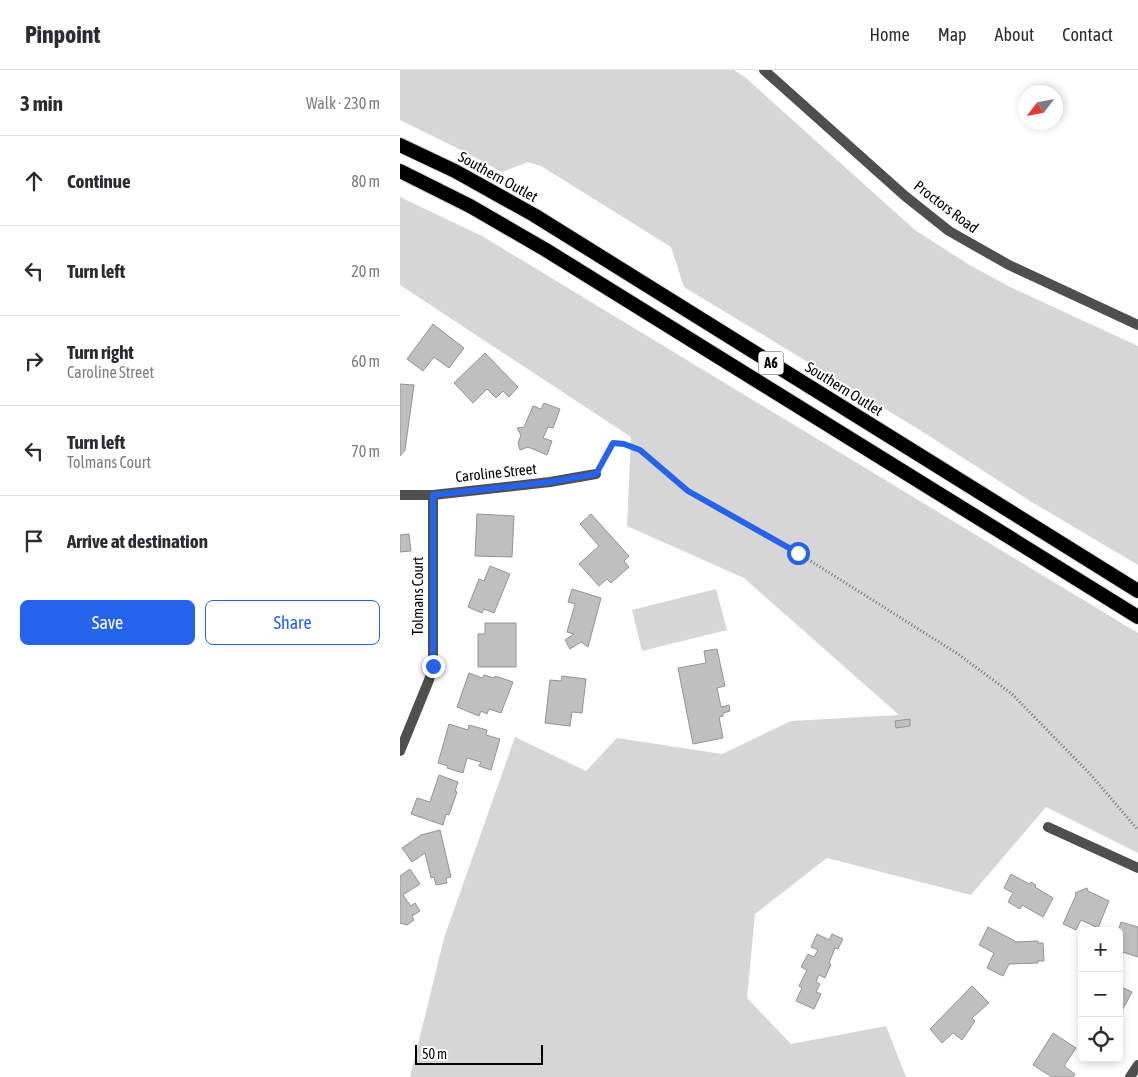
<!DOCTYPE html>
<html lang="en">
<head>
<meta charset="utf-8">
<style>
	:root { --surface:#fff; --page:#f2f2f3; --text:#2b2b33; --muted:#7c7c81; --line:#e1e1e2; --accent:#2563eb }
	body { margin:0; font-family:"Asap Condensed",sans-serif; background:var(--page); color:var(--text) }
	.controls { position:absolute; right:15px; bottom:15px; display:grid; overflow:hidden; border-radius:8px; box-shadow:0 2px 8px #0003 }
	.controls button { width:45px; height:45px; display:grid; place-items:center; padding:0; border:0; border-bottom:1px solid var(--line); background:var(--surface); color:var(--text); font:25px sans-serif }
	.compass { position:absolute; left:618px; top:15px; width:45px; height:45px; border-radius:50%; background:var(--surface); box-shadow:0 2px 8px #0003; rotate:238deg }
	.scale { position:absolute; left:15px; bottom:12px; width:128px; box-sizing:border-box; padding-left:5px; border:2px solid #000; border-top:0; font-size:14px; line-height:18px; white-space:nowrap; color:#000; -webkit-text-stroke:4px #fff; paint-order:stroke }
	.stop { position:absolute; width:15px; height:15px; margin:-11px; border:4px solid #2563eb; border-radius:50%; background:#fff }
	.stop.end { background:#2563eb; border-color:#fff; box-shadow:0 1px 5px #0008 }
	.list { margin:0; padding:0; list-style:none }
	h2 { display:flex; justify-content:space-between; align-items:center; height:65px; margin:0; padding:0 20px; font-size:21px }
	h2 small { font-size:16px; font-weight:400; color:var(--muted) }
	.list li { display:grid; grid-template-columns:32px 1fr auto; gap:15px; align-items:center; box-sizing:border-box; height:90px; padding:0 20px; border-top:1px solid var(--line) }
	.list b { display:block; font-size:19px; white-space:nowrap }
	.list p { margin:0; font-size:16px; white-space:nowrap; color:var(--muted) }
	.list em { font-size:16px; font-style:normal; color:var(--muted) }
	.actions { display:flex; gap:10px; padding:15px 20px }
	.actions a { flex:1; padding:11px 0; border:1px solid var(--accent); border-radius:8px; text-align:center; font-size:18px; color:var(--accent) }
	.actions .main { background:var(--accent); color:#fff }
	.icon { flex:none; width:28px; height:28px; fill:none; stroke:currentColor; stroke-width:2; stroke-linecap:round; stroke-linejoin:round }
	.map { position:relative; flex:none; width:738px; height:1007px; overflow:hidden }
	header { display:flex; align-items:center; gap:30px; box-sizing:border-box; height:70px; padding:0 25px; background:var(--surface); border-bottom:1px solid var(--line) }
	header strong { font-size:24px }
	nav { display:flex; gap:28px; margin-inline-start:auto; font-size:18px }
	main { display:flex }
	aside { flex:1; background:var(--surface) }
	.map>svg:first-child { display:block }
	.green { fill:#d6d6d6 }
	.building { fill:#bfbfbf; stroke:#939393 }
	.lines { fill:none; stroke-linecap:round; stroke-linejoin:round }
	.trunk-casing { stroke:#dbdbdb; stroke-width:16 }
	.path { stroke:#717171; stroke-width:3; stroke-dasharray:1 2.5; stroke-linecap:butt }
	.minor { stroke:#4f4f4f; stroke-width:10 }
	.tertiary { stroke:#4f4f4f; stroke-width:10 }
	.trunk { stroke:#000; stroke-width:14 }
	.route { stroke:#2563eb; stroke-width:6 }
	.labels { text-anchor:middle; stroke-width:4; stroke-linejoin:round; paint-order:stroke }
	.shield { fill:#fff; stroke:#4c4c4c; stroke-width:1 }
	.shield-label { font-size:14px; font-weight:bold; fill:#000 }
	.street-label { font-size:15px; fill:#000; stroke:#fff }
</style>
</head>
<body>
<header>
<strong>Pinpoint</strong>
<nav><a>Home</a><a>Map</a><a>About</a><a>Contact</a></nav>
</header>
<main>
<aside>
<h2>3 min<small>Walk · 230 m</small></h2>
<ul class="list">
<li><svg class="icon" aria-label="ahead" viewBox="0 0 24 24"><path d="M12 20V5M6 11l6-6 6 6"/></svg><div><b>Continue</b></div><em>80 m</em></li>
<li><svg class="icon" aria-label="left" viewBox="0 0 24 24"><path d="M17 20v-9H6M10 6l-5 5 5 5"/></svg><div><b>Turn left</b></div><em>20 m</em></li>
<li><svg class="icon" aria-label="right" viewBox="0 0 24 24"><path d="M7 20v-9h11M14 6l5 5-5 5"/></svg><div><b>Turn right</b><p>Caroline Street</p></div><em>60 m</em></li>
<li><svg class="icon" aria-label="left" viewBox="0 0 24 24"><path d="M17 20v-9H6M10 6l-5 5 5 5"/></svg><div><b>Turn left</b><p>Tolmans Court</p></div><em>70 m</em></li>
<li><svg class="icon" aria-label="arrive" viewBox="0 0 24 24"><path d="M6 21V4h12l-3 4 3 4H6"/></svg><div><b>Arrive at destination</b></div></li>
</ul>
<div class="actions"><a class="main">Save</a><a>Share</a></div>
</aside>
<div class="map">
<svg width="738" height="1007" viewBox="0 0 738 1007">
	<rect width="100%" height="100%" fill="#fff"/>
	<!-- green -->
	<path class="green" d="M0,0H334L346,8L515,160L568,194L612,218L738,276V495L630,431L523,362L284,217L271,177L141,96L128,92L102,102L61,80L0,50Z
		M0,127L82,166L738,563V783L646,737L571,825L427,788L355,844L347,928L391,974L486,956L506,1007H10L44,868L115,667L186,701L217,668L322,684L391,651L499,645L344,508L227,456L231,367L0,215Z
		M316,519L327,560L242,581L232,540Z"/>
	<!-- building -->
	<path class="building" d="M33,254L64,278L49,298L34,287L23,301L7,289Z
		M85,283L118,317L109,327L103,321L96,328L87,319L73,333L54,313Z
		M0,314L14,315L5,380L0,386Z
		M144,333L160,339L153,358L148,357L143,368L152,371L147,385L128,377L120,380L118,373L121,365L117,358L124,357L133,336L141,339Z
		M77,444L114,446L112,487L75,486Z
		M191,444L229,486L224,491L229,497L211,513L207,509L199,516L179,494L199,476L180,454Z
		M9,464L11,481L0,482V465Z
		M90,496L110,504L94,543L84,539L82,543L68,537L79,509L84,511Z
		M172,519L201,528L188,577L181,572L170,579L165,570L174,564L167,562L175,534L168,532Z
		M85,553H116V597H78V564H85Z
		M317,579L325,616L317,618L321,637L329,635L330,641L323,643V646L319,647L323,668L293,674L278,598L306,593L304,581Z
		M69,603L82,608L84,605L94,608L95,606L113,612L101,643L89,639L87,644L81,641L79,646L57,637Z
		M162,606L186,609L182,643L172,642L170,656L145,653L150,610L161,611Z
		M510,649V656L496,658L495,651Z
		M49,654L68,660L69,655L87,660L86,665L100,669L91,700L79,696L81,692L67,688L63,703L47,698L48,696L38,693Z
		M39,705L58,712L55,721L57,722L49,745L46,744L43,755L11,744L17,728L30,732Z
		M40,760L51,807L46,808L47,813L36,815L34,807L31,808L25,783L12,792L2,778L21,765Z
		M10,799L20,814L3,825L11,836L15,833L20,841L12,846L14,850L7,855L0,853V806Z
		M611,804L629,814L631,812L636,815L635,817L653,828L643,847L622,835L620,839L608,832L613,823L604,818Z
		M687,818L688,821L709,831L698,858L681,850L676,860L663,854L676,825L675,823Z
		M721,852L738,857V887L719,881L718,861Z
		M588,857L615,871V872L638,871V873H643L644,891H638V893L609,894L603,906L587,898L594,883L579,875Z
		M417,864L429,870L432,864L443,869L438,879L435,878L429,893L431,894L425,908L419,905L416,912L420,914L416,922L421,924L414,939L396,931L402,918L399,916L407,900L401,897L408,884L414,887L418,880L411,877Z
		M572,916L589,933L572,948L575,951L562,970L553,963L542,973L530,959Z
		M719,916L732,922L719,946Z
		M653,963L676,978L664,996L675,1004L673,1007H652L633,995Z"/>
	<g class="lines">
		<defs>
			<path id="trunk" d="M0,75L55,101L134,145L738,521
				M0,101L70,136L146,180L738,547"/>
		</defs>
		<!-- trunk casing -->
		<use href="#trunk" class="trunk-casing"/>
		<!-- path -->
		<path class="path" d="M202,393L213,373L224,374L240,380L288,421L398,483L558,584L612,624L691,705L738,760"/>
		<!-- minor -->
		<path class="minor" d="M0,425H33L150,412L196,404
			M0,681L29,610L33,596V425
			M648,757L738,798
			M730,1007L738,995"/>
		<!-- tertiary -->
		<path class="tertiary" d="M364,0L505,126L549,161L609,195L738,255"/>
		<!-- trunk -->
		<use href="#trunk" class="trunk"/>
	</g>
	<g class="lines">
		<!-- route -->
		<path class="route" d="M33,596V425L150,412L196,404L213,373L224,374L240,380L288,421L398,483"/>
	</g>
	<g class="labels">
		<!-- shield labels -->
		<rect class="shield" x="358.5" y="281.5" width="25" height="23" rx="4"/>
		<g class="shield-label">
			<text x="371" y="298">A6</text>
		</g>
		<!-- street labels -->
		<g class="street-label">
			<text transform="translate(98 107) rotate(29)" y="5">Southern Outlet</text>
			<text transform="translate(546 137) rotate(37)" y="5">Proctors Road</text>
			<text transform="translate(444 319) rotate(32)" y="5">Southern Outlet</text>
			<text transform="translate(96 403) rotate(-6)" y="5">Caroline Street</text>
			<text transform="translate(18 526) rotate(-90)" y="5">Tolmans Court</text>
		</g>
	</g>
</svg>
<div class="controls">
<button>+</button>
<button>−</button>
<button><svg class="icon" aria-label="locate" viewBox="0 0 24 24"><circle cx="12" cy="12" r="6"/><path d="M12 2v4M12 18v4M2 12h4M18 12h4"/></svg></button>
</div>
<svg class="compass" viewBox="-18 -18 36 36"><path d="M0-13l5 13h-10z" fill="#e53935"/><path d="M0 13l5-13h-10z" fill="#7c7c81"/></svg>
<div class="scale">50 m</div>
<div class="stop" style="left:398px;top:483px"></div>
<div class="stop end" style="left:33px;top:596px"></div>
</div>
</main>
</body>
</html>
